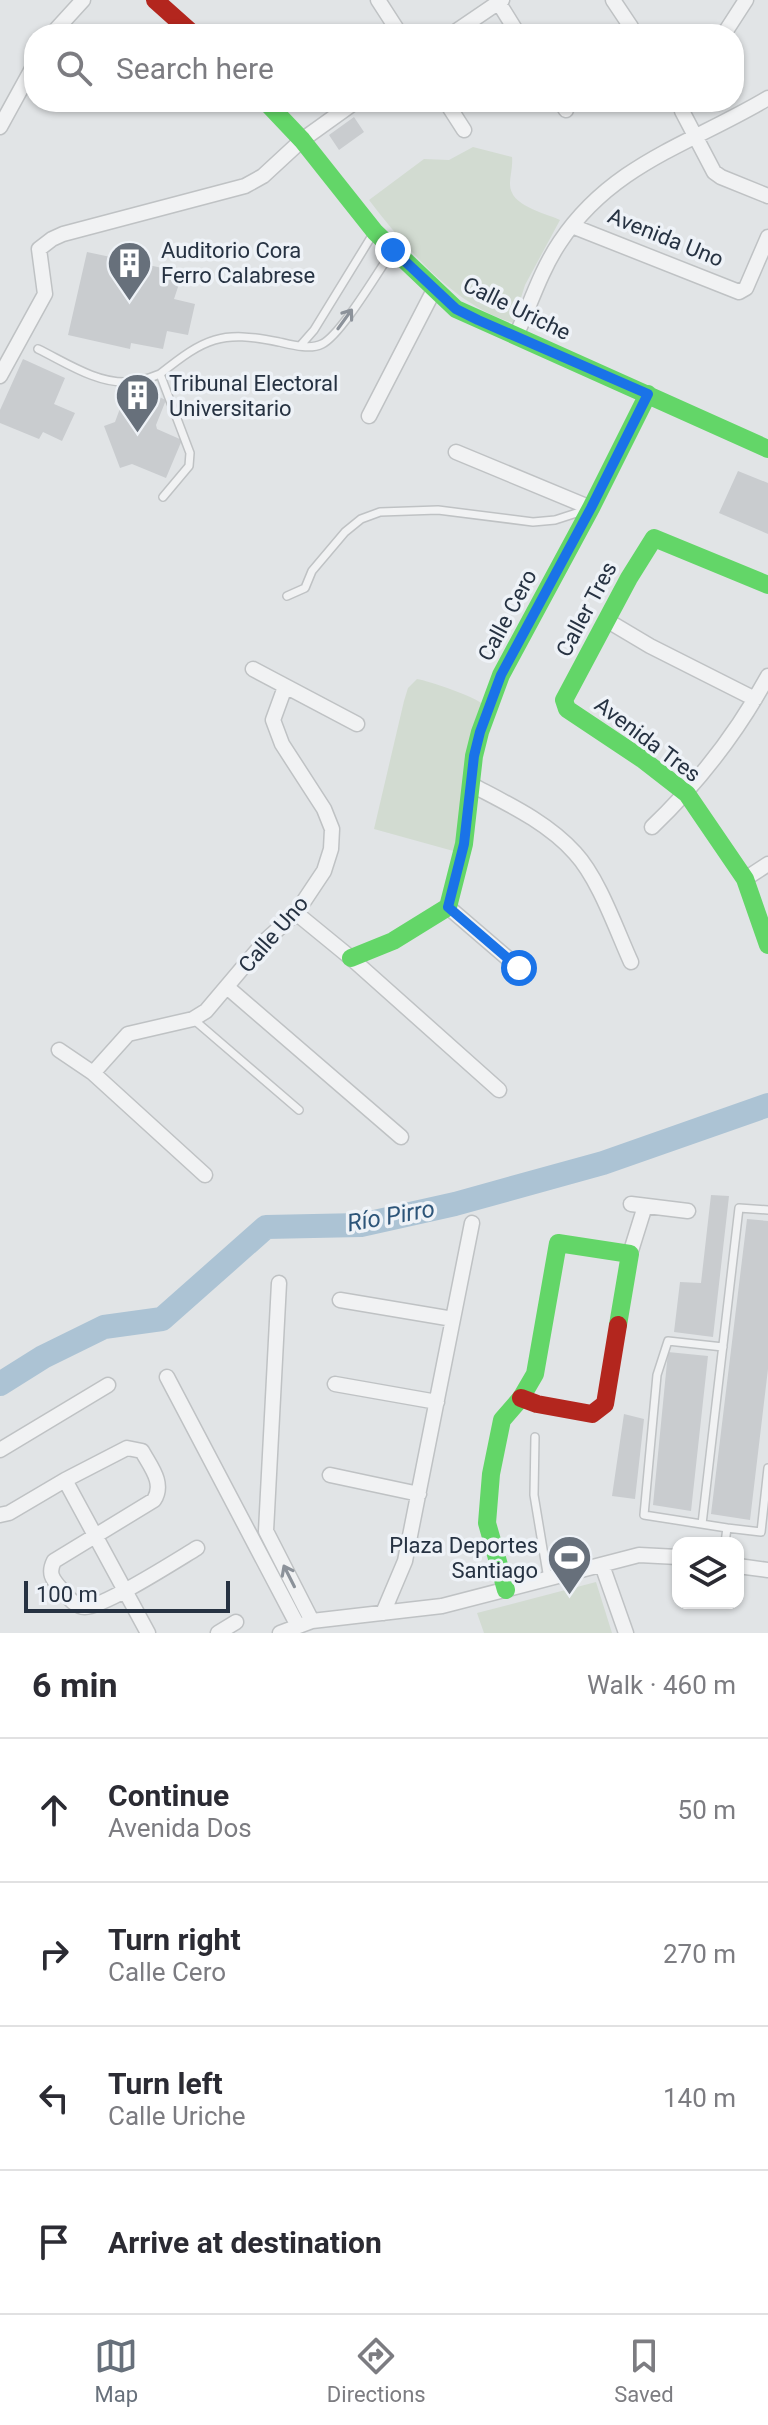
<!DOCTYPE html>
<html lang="en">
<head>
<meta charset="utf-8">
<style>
	:root { --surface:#fff; --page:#f7f7f7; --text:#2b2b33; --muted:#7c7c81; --line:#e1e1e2; --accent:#67707b }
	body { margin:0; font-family:Roboto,sans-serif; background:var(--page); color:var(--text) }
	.controls { position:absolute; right:24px; bottom:24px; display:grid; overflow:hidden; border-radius:16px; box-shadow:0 2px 6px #0004 }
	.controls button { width:72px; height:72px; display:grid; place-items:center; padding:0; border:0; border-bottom:2px solid var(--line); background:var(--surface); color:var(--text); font:40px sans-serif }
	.scale { position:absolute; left:24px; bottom:20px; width:206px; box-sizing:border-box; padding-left:8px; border:4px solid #263242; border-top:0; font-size:22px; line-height:28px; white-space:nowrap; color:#263242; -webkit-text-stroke:6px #eef2f7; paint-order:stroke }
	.stop { position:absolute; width:24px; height:24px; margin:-18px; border:6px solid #1a73e8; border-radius:50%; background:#fff }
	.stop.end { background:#1a73e8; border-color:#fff; box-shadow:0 2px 8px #0008 }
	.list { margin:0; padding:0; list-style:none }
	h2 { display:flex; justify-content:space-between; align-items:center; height:104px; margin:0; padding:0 32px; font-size:34px }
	h2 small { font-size:26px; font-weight:400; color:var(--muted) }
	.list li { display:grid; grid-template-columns:52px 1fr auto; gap:24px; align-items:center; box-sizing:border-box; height:144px; padding:0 32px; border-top:2px solid var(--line) }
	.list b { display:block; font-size:30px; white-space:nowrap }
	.list p { margin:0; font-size:26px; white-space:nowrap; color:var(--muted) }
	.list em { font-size:26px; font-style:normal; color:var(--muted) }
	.icon { flex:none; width:44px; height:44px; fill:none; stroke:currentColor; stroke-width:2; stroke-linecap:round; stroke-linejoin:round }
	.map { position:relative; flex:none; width:768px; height:1633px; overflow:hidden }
	.search { position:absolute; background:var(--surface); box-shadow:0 2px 6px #0004; left:24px; right:24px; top:24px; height:88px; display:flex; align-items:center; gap:20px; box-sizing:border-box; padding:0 28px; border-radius:32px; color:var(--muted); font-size:30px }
	.sheet { height:680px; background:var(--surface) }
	nav { display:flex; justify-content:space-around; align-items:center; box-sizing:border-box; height:112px; border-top:2px solid var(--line); background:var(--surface); font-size:22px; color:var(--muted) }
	nav a { display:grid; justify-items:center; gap:4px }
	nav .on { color:var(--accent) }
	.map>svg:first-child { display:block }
	.green { fill:#d2dbd1 }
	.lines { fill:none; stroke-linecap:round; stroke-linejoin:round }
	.river { stroke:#acc3d4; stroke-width:24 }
	.building { fill:#c9cccf }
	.lane-casing { stroke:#bfc2c4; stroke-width:10 }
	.street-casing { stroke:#bfc2c4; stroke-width:17 }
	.lane { stroke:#f1f2f3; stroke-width:7 }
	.street { stroke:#f1f2f3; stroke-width:14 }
	.fast { stroke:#63d668; stroke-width:18 }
	.jam { stroke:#b3261e; stroke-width:18 }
	.oneway { stroke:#8c929a }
	.route { stroke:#1a73e8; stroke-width:10 }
	.labels { text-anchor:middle; stroke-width:7; stroke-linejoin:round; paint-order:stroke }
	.street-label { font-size:22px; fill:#263242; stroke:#eef2f7 }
	.poi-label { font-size:22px; fill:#263242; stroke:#eef2f7; text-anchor:start }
	.water-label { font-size:24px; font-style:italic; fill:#2d5579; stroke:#eef2f7 }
</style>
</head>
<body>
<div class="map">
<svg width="768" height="1633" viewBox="0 0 768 1633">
	<rect width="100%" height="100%" fill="#e1e4e6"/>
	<!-- green -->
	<path class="green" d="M473,147L512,157C513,167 510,175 510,183C509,206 543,212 560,220L525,285L513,323C452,304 406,248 369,200L424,159L449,160Z
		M417,679C429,681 476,697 484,705L457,852L374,829L404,701L408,688Z
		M596,1582L612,1633H484L477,1613Z"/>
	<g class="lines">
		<!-- river -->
		<path class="river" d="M0,1384L43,1357L104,1327L162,1319L266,1227L361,1225L455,1204L603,1163L768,1105"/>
	</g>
	<!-- building -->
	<path class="building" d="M354,117L364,132L339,150L329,135Z
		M87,252L167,269L164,278L180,281L174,299L195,304L188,335L167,331L163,349L131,343L130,349L68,335Z
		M23,359L65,378L54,404L75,413L62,441L43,432L39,439L0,423V410Z
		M129,384L166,400L156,425L157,429L182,440L166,478L132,464L120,468L104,426L115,422Z
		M738,471L768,483V534L719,513Z
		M711,1195L729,1196L713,1337L674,1332L680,1282L701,1283Z
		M747,1219L768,1221V1369L750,1520L711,1514Z
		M668,1352L708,1356L691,1511L653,1505Z
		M624,1414L644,1419L635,1499L612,1496Z"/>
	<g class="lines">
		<defs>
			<path id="lane" d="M300,346L314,330L373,234
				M38,349C65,362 97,384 129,382C140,382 150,378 160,374
				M163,497L189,466L190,453L160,374C205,338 221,330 279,342C292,345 310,350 322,344C341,335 379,270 393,250
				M287,596L305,588L312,571L345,532L361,519L380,512L438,510L533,522L555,520L586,510
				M193,1019L299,1110
				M723,1347L668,1341L657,1375L644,1515L727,1528
				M535,1437L534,1495L548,1579
				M702,1524L739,1208L768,1210
				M725,1543L727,1528L761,1532L768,1468"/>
			<path id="street" d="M378,0L400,34
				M497,0L518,34
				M613,0L631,27
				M52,34L83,0
				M452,34L502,0
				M724,34L746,0
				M446,102L464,130
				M561,102L566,110
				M682,102V111L714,172L721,177L768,196
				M0,127L34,65
				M572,226L739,292L746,288L768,237
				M516,336C530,305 541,270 560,242C613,163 691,144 768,98
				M0,376L45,294L39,249L52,239L63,234L245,186L263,176L302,140L355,102
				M369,416L434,290
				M456,452L591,508
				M608,621L650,646L755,699
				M253,669L357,724
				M472,785C508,804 547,822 575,853C599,879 616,929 631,962
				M652,827C698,783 738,731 768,676
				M745,879L768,864
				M448,907L519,968
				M296,913L351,958L499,1090
				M227,987L401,1137
				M59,1050L93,1073L205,1175
				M93,1073L128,1034L193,1019L206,1011L266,940L296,913L324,871L331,849L332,829L324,809L282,744L273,720L285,687
				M631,1204L688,1211
				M630,1254L645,1206
				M279,1283L266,1531L312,1621
				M340,1300L453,1319
				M167,1377L298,1626
				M335,1384L437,1402
				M0,1450L108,1385
				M330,1475L419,1494
				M65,1480L127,1448L142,1451C150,1466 165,1483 154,1500L54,1561C48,1573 52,1579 61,1589C67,1596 75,1607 85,1607C104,1607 177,1560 197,1548
				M0,1515L9,1513L65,1480L148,1633
				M602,1565L626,1633
				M738,1566L768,1570
				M383,1613L405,1561L472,1223
				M218,1633L236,1622
				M280,1633L312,1621L442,1606L639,1555L678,1557"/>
		</defs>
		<!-- lane casing -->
		<use href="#lane" class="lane-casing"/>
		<!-- street casing -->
		<use href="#street" class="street-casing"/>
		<!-- lane -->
		<use href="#lane" class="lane"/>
		<!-- street -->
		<use href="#street" class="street"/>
		<!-- fast -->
		<path class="fast" d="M266,102L302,140L375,232L456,309L768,449
			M768,585L654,538L629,578L564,700L567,709L642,759L687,794L745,879L768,945
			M351,958L393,941L448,907L464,844L474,756L480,732L501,675L591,508L648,394
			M506,1590L487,1523L491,1474L502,1420L521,1398L535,1374L558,1243L630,1254L618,1325"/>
		<!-- jam -->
		<path class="jam" d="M155,0L193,34
			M521,1398L537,1404L592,1414L605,1404L618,1325"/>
	</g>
	<!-- one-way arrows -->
	<defs><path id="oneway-shaft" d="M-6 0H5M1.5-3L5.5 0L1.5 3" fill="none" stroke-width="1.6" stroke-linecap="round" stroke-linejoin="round" transform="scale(2)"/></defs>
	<g class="oneway">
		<use href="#oneway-shaft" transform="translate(345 319) rotate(-54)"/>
		<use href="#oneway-shaft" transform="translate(289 1576) rotate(-117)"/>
	</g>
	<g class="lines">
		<!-- route -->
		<path class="route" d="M393,250L456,309L478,320L648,394L591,508L501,675L480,732L474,756L464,844L448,907L519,968"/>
	</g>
	<!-- icons -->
	<defs>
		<symbol id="building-pin" viewBox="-11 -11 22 30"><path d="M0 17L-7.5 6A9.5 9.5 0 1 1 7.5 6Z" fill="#67707b" stroke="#eef2f7"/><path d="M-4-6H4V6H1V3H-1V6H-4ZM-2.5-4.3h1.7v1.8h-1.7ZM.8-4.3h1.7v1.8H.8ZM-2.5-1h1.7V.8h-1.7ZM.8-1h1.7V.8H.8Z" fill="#fff"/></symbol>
		<symbol id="stadium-pin" viewBox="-11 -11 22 30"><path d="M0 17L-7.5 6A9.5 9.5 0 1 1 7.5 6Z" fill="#67707b" stroke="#eef2f7"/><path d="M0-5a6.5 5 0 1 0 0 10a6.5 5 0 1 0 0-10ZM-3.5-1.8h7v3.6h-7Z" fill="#fff"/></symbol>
	</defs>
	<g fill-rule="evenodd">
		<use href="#building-pin" x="104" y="238" width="51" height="69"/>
		<use href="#building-pin" x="112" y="370" width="51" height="69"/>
		<use href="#stadium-pin" x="544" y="1532" width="51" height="69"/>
	</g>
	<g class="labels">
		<!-- street labels -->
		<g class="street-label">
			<text transform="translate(666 237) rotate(22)" y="8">Avenida Uno</text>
			<text transform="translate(517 308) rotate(26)" y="8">Calle Uriche</text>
			<text transform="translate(586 609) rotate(-62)" y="8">Caller Tres</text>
			<text transform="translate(507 615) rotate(-62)" y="8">Calle Cero</text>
			<text transform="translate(648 739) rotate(37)" y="8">Avenida Tres</text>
			<text transform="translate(273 934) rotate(-49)" y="8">Calle Uno</text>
		</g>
		<!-- poi labels -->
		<g class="poi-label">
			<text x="161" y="258">Auditorio Cora<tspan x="161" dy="25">Ferro Calabrese</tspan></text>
			<text x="169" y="391">Tribunal Electoral<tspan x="169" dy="25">Universitario</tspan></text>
			<text x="538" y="1553" text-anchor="end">Plaza Deportes<tspan x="538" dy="25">Santiago</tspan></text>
		</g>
		<!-- water labels -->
		<g class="water-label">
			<text transform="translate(391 1216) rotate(-10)" y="8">Río Pirro</text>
		</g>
	</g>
</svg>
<div class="controls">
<button><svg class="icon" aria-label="layers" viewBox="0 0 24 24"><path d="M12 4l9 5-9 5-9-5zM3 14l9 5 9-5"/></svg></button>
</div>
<div class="scale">100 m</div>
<div class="stop" style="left:519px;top:968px"></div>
<div class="stop end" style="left:393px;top:250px"></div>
<div class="search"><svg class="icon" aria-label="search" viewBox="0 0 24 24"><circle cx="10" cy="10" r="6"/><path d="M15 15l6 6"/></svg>Search here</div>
</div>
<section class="sheet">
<h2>6 min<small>Walk · 460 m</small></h2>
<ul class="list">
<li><svg class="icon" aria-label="ahead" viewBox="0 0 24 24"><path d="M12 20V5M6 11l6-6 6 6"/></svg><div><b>Continue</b><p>Avenida Dos</p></div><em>50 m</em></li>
<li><svg class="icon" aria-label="right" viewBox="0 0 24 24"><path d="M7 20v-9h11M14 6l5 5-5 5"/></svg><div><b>Turn right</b><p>Calle Cero</p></div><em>270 m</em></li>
<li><svg class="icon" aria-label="left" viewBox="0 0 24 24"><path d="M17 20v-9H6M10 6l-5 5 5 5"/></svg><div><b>Turn left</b><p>Calle Uriche</p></div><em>140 m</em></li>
<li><svg class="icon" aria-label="arrive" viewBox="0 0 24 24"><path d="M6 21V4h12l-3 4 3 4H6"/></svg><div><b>Arrive at destination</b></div></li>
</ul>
</section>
<nav>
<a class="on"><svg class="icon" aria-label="map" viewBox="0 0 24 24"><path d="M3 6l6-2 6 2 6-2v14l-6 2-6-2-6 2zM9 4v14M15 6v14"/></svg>Map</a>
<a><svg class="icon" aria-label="directions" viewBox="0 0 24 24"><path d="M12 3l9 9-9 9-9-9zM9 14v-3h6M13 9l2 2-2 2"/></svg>Directions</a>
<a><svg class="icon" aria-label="saved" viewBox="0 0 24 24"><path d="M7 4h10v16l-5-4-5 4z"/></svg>Saved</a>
</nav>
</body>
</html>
